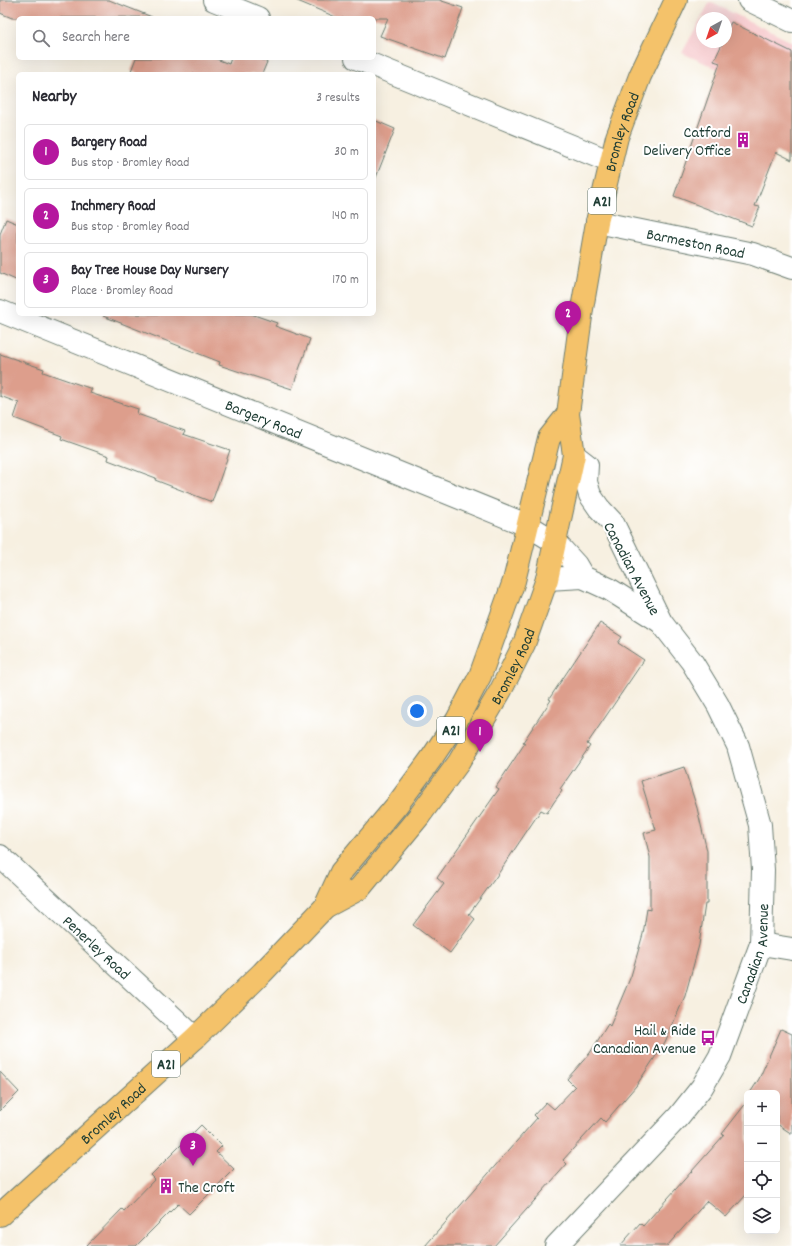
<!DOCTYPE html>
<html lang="en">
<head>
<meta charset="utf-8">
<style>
	:root { --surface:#fff; --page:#f2f2f3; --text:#2b2b33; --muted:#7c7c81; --line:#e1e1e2; --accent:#b5179e }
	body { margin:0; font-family:Dekko,sans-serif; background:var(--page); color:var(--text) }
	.controls { position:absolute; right:12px; bottom:12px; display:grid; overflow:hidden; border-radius:6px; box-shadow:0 4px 16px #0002 }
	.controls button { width:36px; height:36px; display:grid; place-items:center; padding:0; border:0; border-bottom:1px solid var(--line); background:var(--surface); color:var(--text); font:20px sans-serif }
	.compass { position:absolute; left:696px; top:12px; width:36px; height:36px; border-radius:50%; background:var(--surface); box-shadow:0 4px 16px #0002; rotate:220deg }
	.you { position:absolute; left:417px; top:711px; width:14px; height:14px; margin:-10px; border:3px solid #fff; border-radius:50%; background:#1a73e8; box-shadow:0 0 0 6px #1a73e833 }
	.badge { display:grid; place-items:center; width:26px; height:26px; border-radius:50%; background:var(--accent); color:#fff; font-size:13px; font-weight:700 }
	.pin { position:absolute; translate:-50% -33px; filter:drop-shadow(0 1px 2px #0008) }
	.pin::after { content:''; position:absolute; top:21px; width:14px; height:12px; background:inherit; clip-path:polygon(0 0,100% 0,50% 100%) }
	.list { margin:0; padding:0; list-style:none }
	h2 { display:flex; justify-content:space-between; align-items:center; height:52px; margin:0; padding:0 16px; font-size:17px }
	h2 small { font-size:13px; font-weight:400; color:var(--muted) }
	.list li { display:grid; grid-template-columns:26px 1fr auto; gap:12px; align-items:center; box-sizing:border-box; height:56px; margin:0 8px 8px; padding:0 8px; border:1px solid var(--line); border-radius:6px }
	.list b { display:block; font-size:15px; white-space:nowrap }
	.list p { margin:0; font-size:13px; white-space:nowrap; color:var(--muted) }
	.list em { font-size:13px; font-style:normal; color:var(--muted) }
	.icon { flex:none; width:22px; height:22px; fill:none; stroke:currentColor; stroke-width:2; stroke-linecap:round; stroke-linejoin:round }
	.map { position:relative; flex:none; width:792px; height:1246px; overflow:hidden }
	.search { position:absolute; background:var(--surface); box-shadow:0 4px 16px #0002; left:16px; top:16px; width:360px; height:44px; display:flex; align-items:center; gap:10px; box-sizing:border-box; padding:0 14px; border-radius:6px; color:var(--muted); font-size:15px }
	.panel { position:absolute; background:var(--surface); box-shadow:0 4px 16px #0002; left:16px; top:72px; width:360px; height:244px; border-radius:6px }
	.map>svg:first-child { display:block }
	.built { fill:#f7cfd2; fill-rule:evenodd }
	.building { fill:#dd9e8c }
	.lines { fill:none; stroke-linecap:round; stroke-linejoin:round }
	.minor-casing { stroke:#6b7c71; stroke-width:24 }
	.highway-casing { stroke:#6b7c71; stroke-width:24 }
	.minor { stroke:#fff; stroke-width:22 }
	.highway { stroke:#f4c26a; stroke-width:22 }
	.labels { text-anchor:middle; stroke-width:4; stroke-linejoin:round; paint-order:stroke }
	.shield { fill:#fff; stroke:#627771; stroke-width:1 }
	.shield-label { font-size:15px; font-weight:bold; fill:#1f3d34 }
	.poi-label { font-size:16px; fill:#1f3d34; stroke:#fff; text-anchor:end }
	.street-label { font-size:16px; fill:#1f3d34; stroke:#fff }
</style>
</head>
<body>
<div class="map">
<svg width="792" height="1246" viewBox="0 0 792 1246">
	<rect width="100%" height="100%" fill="#fff"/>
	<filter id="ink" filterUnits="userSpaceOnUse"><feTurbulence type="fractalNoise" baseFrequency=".025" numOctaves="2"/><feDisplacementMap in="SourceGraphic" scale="8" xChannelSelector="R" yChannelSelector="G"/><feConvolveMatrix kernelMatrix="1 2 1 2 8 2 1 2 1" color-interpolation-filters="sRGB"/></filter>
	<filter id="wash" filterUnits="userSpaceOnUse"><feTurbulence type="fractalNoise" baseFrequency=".012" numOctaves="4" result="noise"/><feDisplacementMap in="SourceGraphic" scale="16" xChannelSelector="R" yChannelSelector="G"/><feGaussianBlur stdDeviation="0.9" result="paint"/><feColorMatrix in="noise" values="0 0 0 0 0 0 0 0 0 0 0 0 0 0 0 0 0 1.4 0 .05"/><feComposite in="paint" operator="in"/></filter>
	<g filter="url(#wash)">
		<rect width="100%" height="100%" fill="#f7f0e1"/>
		<!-- built -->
		<path class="built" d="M710,2L792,42V97L780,88L718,69L682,53ZM702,18H726V42H702Z"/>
		<g id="blocks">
			<!-- building -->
			<path class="building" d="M0,0H109L152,17L12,18L0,13Z
				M295,0H439L463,8L445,59L380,36L388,18H338Z
				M731,22L792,52V160L776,152L755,206L760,207L752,226L674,196L720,63L714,61L723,42H726V34Z
				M136,58H214L229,64L231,58H257L267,62L262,74H139L131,71Z
				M374,120L395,129L375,180H374Z
				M6,219L18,224V281L0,273V234Z
				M104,314H251L277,323L275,326L310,339L292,389L219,365L220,362L103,316Z
				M0,354L44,369L43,372L92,389L90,393L138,409L137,414L185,431L183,434L230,450L212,502L155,480L156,478L108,460L109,456L61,439L62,436L14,418L19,403L0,396Z
				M600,623L622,637L618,643L644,660L587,744L590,746L560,789L562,791L554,802L547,813L541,810L496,877L469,914L475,919L450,953L413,925L444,884L437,878L499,789L496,787L525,743L523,742L551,700L549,699Z
				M684,767L697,808L707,851V904H705L699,945L685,996L665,1042L636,1086L605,1122L601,1118L563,1160L567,1164L494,1246H425L537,1118L534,1115L546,1102L554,1109L575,1087L567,1079L590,1053L608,1024L610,1026L631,976L643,934L647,909L650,910V857L644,833L656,830L641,781Z
				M781,1029L792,1034V1134L777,1124V1093H750L759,1079Z
				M0,1072L19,1092L0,1111Z
				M747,1102V1194L726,1217L707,1201L667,1246H620L640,1223L643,1226L724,1135L722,1134Z
				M201,1125L222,1146L216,1152L234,1169L189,1214L178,1204L136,1246H86L122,1209L124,1211L155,1179L151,1175Z"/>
		</g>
	</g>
	<g filter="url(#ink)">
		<use href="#blocks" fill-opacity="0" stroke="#6b7c71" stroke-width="1"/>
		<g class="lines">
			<defs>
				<g id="minor">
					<path d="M214,0L258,18"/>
					<path d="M749,0L792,21"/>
					<path d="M356,58L611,162"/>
					<path id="s1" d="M597,222L753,254L792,268"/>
					<path id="s2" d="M0,311L529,526L555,542L576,565L583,577L609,589L661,622"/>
					<path d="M547,579L583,577"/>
					<path id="s3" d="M0,856L195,1038"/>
					<path d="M761,944L792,949"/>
					<path id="s4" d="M556,1246L679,1116L702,1087L720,1056L761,944L763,870L760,825L738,746L718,705L692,662L661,622L613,523L599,508L590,495L586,482L587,465L574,455"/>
				</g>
				<g id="highway">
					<path id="s5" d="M325,907L359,889L420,815L459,762L501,690L524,644L547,579L574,455L568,414L582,309L597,222L611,162L617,137L640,76L676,0"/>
					<path id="s6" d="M0,1215L195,1038L262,973L325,907L341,872L397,805L431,759L457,720L480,676L514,581L549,438L568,414"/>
				</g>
			</defs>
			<!-- minor casing -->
			<use href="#minor" class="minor-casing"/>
			<!-- highway casing -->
			<use href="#highway" class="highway-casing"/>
			<!-- minor -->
			<use href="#minor" class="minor"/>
			<!-- highway -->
			<use href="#highway" class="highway"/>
		</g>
	</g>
	<!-- icons -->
	<defs>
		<symbol id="building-bare" viewBox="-9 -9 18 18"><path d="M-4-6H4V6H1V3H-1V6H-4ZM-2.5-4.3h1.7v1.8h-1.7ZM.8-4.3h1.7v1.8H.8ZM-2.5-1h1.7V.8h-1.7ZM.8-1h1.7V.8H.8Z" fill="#b5179e" stroke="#fff" stroke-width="2.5" paint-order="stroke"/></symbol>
		<symbol id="bus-bare" viewBox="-9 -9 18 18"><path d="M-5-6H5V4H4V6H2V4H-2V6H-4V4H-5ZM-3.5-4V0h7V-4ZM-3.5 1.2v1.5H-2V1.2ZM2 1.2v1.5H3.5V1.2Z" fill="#b5179e" stroke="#fff" stroke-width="2.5" paint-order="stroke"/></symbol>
	</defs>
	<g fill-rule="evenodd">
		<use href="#building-bare" x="732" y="129" width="22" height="22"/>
		<use href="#bus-bare" x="697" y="1027" width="22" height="22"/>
		<use href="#building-bare" x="155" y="1175" width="22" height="22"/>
	</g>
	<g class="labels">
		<!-- shield labels -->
		<g class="shield">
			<rect x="588" y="188" width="28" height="26" rx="3"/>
			<rect x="437" y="717" width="28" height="26" rx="3"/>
			<rect x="152" y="1051" width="28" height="26" rx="3"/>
		</g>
		<g class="shield-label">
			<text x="602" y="206">A21</text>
			<text x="451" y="735">A21</text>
			<text x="166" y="1069">A21</text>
		</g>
		<!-- poi labels -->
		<g class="poi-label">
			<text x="731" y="137">Catford<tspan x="731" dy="18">Delivery Office</tspan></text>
			<text x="696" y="1035">Hail &amp; Ride<tspan x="696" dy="18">Canadian Avenue</tspan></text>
			<text x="178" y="1192" text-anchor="start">The Croft</text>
		</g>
		<!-- street labels -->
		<g class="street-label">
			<text dy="6" stroke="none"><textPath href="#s5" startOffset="860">Bromley Road</textPath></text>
			<text dy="6" stroke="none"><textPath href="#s1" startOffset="101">Barmeston Road</textPath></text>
			<text dy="6" stroke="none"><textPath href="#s2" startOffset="285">Bargery Road</textPath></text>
			<text transform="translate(633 568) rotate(62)" y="6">Canadian Avenue</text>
			<text dy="6" stroke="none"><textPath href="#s5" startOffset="310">Bromley Road</textPath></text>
			<text dy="6" stroke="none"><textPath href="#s3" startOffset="133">Penerley Road</textPath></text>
			<text dy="6" stroke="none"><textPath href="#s4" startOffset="360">Canadian Avenue</textPath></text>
			<text dy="6" stroke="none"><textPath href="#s6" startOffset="152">Bromley Road</textPath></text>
		</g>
	</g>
</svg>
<div class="controls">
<button>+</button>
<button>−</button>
<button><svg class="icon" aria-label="locate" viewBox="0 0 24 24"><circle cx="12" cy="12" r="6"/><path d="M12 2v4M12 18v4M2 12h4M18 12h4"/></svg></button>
<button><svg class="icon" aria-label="layers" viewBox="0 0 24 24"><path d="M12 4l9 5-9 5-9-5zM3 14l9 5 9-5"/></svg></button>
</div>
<svg class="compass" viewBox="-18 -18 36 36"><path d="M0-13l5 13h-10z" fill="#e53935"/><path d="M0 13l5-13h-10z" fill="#7c7c81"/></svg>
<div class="you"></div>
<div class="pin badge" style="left:480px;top:752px">1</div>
<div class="pin badge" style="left:568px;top:334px">2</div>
<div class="pin badge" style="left:193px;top:1166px">3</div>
<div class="search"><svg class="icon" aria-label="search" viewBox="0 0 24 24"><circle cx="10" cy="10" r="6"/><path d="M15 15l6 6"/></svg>Search here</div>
<section class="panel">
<h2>Nearby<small>3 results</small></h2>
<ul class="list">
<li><span class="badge">1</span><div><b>Bargery Road</b><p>Bus stop · Bromley Road</p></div><em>30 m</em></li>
<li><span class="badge">2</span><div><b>Inchmery Road</b><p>Bus stop · Bromley Road</p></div><em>140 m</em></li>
<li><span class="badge">3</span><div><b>Bay Tree House Day Nursery</b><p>Place · Bromley Road</p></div><em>170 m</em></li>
</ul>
</section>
</div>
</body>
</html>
